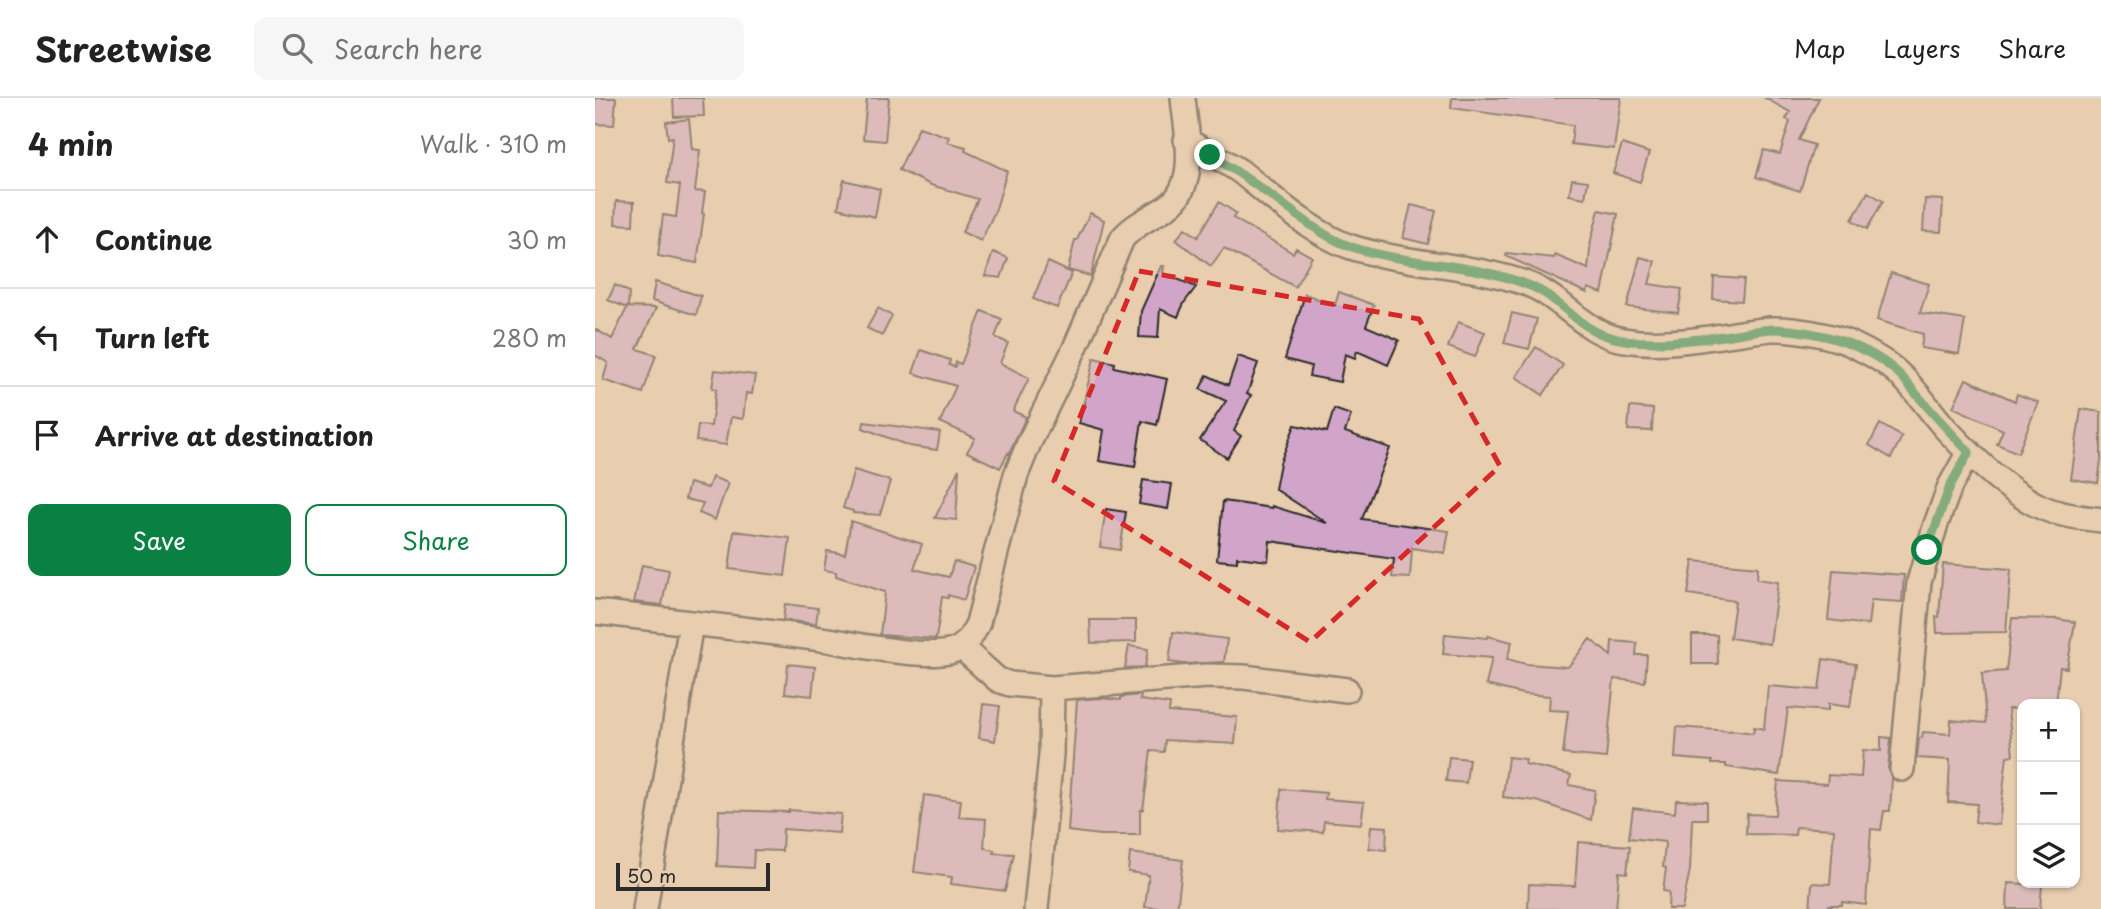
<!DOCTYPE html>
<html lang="en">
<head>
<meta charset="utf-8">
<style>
	:root { --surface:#fff; --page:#f6f6f6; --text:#222; --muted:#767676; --line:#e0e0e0; --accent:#0b8043 }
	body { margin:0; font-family:"Playpen Sans",sans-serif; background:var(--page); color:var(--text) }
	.controls { position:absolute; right:21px; bottom:21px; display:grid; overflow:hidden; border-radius:14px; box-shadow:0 2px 5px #0004 }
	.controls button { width:63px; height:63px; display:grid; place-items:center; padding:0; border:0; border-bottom:2px solid var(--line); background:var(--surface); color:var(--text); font:35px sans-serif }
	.scale { position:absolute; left:21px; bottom:18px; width:154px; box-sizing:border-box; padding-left:7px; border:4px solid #2b2b2b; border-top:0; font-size:19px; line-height:24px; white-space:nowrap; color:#2b2b2b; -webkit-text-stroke:5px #e8cdaf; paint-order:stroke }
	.stop { position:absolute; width:21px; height:21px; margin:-16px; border:5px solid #0b8043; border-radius:50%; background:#fff }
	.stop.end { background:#0b8043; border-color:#fff; box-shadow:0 2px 7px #0008 }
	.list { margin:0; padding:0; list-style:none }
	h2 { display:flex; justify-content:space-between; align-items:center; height:91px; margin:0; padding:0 28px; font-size:30px }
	h2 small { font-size:23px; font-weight:400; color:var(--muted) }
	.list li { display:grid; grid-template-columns:46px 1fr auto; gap:21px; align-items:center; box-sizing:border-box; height:98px; padding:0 28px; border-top:2px solid var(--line) }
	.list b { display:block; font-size:26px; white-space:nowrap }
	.list em { font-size:23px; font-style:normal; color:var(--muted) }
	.actions { display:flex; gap:14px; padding:21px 28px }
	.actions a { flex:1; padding:16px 0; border:2px solid var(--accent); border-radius:14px; text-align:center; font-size:24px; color:var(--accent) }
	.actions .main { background:var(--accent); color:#fff }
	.icon { flex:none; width:38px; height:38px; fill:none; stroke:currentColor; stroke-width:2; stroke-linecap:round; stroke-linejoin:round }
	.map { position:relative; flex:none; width:1506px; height:811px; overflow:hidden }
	header { display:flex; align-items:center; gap:42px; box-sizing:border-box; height:98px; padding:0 35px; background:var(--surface); border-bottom:2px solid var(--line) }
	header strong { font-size:33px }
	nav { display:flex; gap:38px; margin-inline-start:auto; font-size:24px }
	.search { width:490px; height:63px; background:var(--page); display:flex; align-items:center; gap:18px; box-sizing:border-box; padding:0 24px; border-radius:14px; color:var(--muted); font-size:26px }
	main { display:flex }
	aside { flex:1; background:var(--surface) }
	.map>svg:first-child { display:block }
	.building { fill:#d1a5c9; stroke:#2b2b2b; stroke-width:2 }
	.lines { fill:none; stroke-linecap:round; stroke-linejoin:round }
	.minor-casing { stroke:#2b2b2b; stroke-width:28 }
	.minor { stroke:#e8cdaf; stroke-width:23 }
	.route { stroke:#0b8043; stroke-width:9 }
	.marked { fill:none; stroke:#d62828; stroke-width:5; stroke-dasharray:14 9; stroke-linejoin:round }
</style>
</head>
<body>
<header>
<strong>Streetwise</strong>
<div class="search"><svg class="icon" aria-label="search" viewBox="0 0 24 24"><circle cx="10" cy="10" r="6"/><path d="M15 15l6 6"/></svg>Search here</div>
<nav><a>Map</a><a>Layers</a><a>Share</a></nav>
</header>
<main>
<aside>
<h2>4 min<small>Walk · 310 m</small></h2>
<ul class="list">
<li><svg class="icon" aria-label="ahead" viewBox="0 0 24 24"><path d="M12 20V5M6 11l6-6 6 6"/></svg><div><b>Continue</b></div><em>30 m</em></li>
<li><svg class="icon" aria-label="left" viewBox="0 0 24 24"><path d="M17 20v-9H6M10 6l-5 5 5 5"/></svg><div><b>Turn left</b></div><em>280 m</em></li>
<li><svg class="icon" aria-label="arrive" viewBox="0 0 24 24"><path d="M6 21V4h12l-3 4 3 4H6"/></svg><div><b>Arrive at destination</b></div></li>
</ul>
<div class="actions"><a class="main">Save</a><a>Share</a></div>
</aside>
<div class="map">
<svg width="1506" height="811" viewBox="0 0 1506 811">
	<rect width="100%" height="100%" fill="#e8cdaf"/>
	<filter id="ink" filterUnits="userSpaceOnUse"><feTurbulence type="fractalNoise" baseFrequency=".0143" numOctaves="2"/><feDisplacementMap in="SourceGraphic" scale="14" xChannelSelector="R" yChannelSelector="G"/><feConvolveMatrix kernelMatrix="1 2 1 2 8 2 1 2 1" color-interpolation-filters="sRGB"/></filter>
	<g filter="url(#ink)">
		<!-- building -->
		<path class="building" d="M0,0H21L19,27L0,26Z
			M78,0H108L109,18L79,19Z
			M272,0H294L290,43L268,41Z
			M857,0H1026L1019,51L976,46L978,27L856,10Z
			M1170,0H1224L1204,42L1219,47L1205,93L1161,79L1169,52L1185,56L1195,23L1191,21L1195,14Z
			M94,21L97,51L105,52L100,93L110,94L107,115L109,116L102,165L63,158L68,117L81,119L85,87L72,85L78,39L73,40L71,24Z
			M324,29L354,39L352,44L371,49L370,53L412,73L401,111L386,143L367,134L383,101L336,87L304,72Z
			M1027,46L1054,55L1045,84L1018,75Z
			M977,81L993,83L990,100L974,97Z
			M249,82L285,91L280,119L243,110Z
			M1273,94L1288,103L1272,131L1257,122Z
			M1330,101L1348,102L1346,134L1328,133Z
			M21,103L39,104L38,127L20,126Z
			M624,104L641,115L638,120L698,155L701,150L717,159L700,189L629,150L616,168L581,142L590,130L603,139Z
			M816,107L841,113L833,146L808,140Z
			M1004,112L1023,116L1007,195L993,190L992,195L911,158L912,155L959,160L960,157L993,171L996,142Z
			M495,115L509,122L496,178L473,172L480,142H482Z
			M398,154L413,160L406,180L390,178Z
			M1045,159L1060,163L1054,186L1087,191L1083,215L1032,209Z
			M453,164L477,175L462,210L438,201Z
			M566,168H569L568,175L601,189L589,205L583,219L565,211L563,240L544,239L546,213Z
			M1296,175L1334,186L1325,215L1370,222L1364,256L1326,250L1328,236L1282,222Z
			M1119,179L1149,181L1147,203L1118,201Z
			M60,184L106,198L101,217L57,203Z
			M20,187L34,194L33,209L61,210L42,251L61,257L48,295L8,282L13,265L0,257V231L17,241L32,210L13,202Z
			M744,194L779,207L771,228L804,242L793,267L762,253L760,260L750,256L745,284L714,278L716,268L690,261L710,196L740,207Z
			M283,210L297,218L287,238L272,230Z
			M387,213L407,221L400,239L413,245L405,265L434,280L418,313L431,319L414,356L413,355L405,370L372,354L380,340L345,324L361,288L318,275L326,252L355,262L354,267L360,269L361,264L366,266Z
			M917,215L942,221L934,251L909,245Z
			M863,224L890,234L880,259L853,249Z
			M941,249L968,267L948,297L921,279Z
			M643,258L663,265L652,296L656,297L639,333L646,338L632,360L605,342L631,303L605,291L612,277L633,287Z
			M499,260L520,265L519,269L572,281L562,327L547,323L540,369L504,363L509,332L484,325Z
			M120,272L160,277L157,296L151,295L148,321L136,319L131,347L101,343L103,327L116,328L121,291L117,290Z
			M1371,281L1420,303L1422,296L1443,304L1423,355L1402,346L1408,332L1358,309Z
			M1035,309L1058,311L1057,333L1033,332Z
			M739,311L756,317L750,334L795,350L767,421L854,433L850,455L817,450L815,480L797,479L799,461L675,443L673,463L642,459V464L622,462L628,403L677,410V408L732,425L680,391L685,365L700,327L732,334Z
			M1486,311L1506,314V362L1503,385L1476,381Z
			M269,324L345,334L342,352L314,348L268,330Z
			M1285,326L1307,339L1296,360L1274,347Z
			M364,371L361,422L340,420Z
			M259,372L295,383L285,417L258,415V413L248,410Z
			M117,379L133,385L120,422L104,415L108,405L90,401L94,385L113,390Z
			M548,382L577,386L573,411L544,406Z
			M511,411L531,414L525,452L505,449Z
			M256,423L327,446L319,471L354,479L359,463L379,469L369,502L353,497V500L347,499L341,541L285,537L290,494L241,478V474L229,472L232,453L250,456Z
			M139,433L195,440L190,478L134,471Z
			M1098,463L1163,469L1162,481L1183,484L1175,546L1135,540L1140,503L1093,496Z
			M1348,466L1416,471L1411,534L1342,535L1341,519H1344Z
			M47,467L74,472L67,507L39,504Z
			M1238,472L1309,477L1307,504L1276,502L1273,527L1233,522Z
			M190,506L223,510L221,526L188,522Z
			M1417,520L1462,521L1480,524L1472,570L1465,569L1461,606H1427V611H1413L1418,657L1412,658L1404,727L1380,724L1382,706L1353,704L1355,662L1322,660L1324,640H1327L1328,634L1355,636L1356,622L1391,625L1387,575L1411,573Z
			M495,522H541V544L496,545Z
			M578,534L632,541L629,564L589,566L574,564Z
			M850,536L892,540L893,538L917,544L912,561L931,566L973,569L995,541L1016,558L1017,543L1042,545L1041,557H1052L1050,584L1019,581L1011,660L968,656L973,613L954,612L955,598L928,596L891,587L897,560L848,556Z
			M1097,537H1122L1123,566H1097Z
			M534,548L553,551L550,569L530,570Z
			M1228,561L1261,566L1255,609L1233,606V613L1193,610L1184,677L1131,669V666H1117V663L1080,660L1082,629L1136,633V632L1158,635L1159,629L1169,631L1173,588L1224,592Z
			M193,566L220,569L217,598L190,595Z
			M546,597L545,602L575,606L574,614L642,619L640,646L570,642L569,654L556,653L548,712H545V737H505L473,733L482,602L504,600L526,602V599Z
			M388,606L405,608L400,643L384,640Z
			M1286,639L1296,640L1293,670L1297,680L1295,713H1289L1286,732L1276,731L1271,807L1247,804V807H1234L1233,811H1215L1217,785L1235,786L1239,731L1201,729L1200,737L1151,736L1152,716L1180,717L1183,683L1232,686L1233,677L1266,679L1268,652L1286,653Z
			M854,659L874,661L871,685L851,683Z
			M913,659L931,661L930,666L976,677L974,687L1000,692L996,722L942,703L908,699Z
			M686,691L731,695L730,701L769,704L766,726L729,723L728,734L683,731Z
			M329,697L366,702L364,719L391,721L389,750L399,752V755L419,756L410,793L356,786L357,779L319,774Z
			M1081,702L1112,703V721H1097L1095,772L1087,811H1073L1074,794L1068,793L1071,770L1068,769L1070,744L1034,740L1038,710L1080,715Z
			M124,712L194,714V712L246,716L244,735L188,731L187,753L159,752L158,770L122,768Z
			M776,728L792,729L791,752L774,750Z
			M983,744L1035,748L1032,775L1024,774L1021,811H933L934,786L980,788Z
			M535,755L588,762L582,811L550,809L554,777L533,774Z
			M1413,785L1447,787L1445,811H1412Z"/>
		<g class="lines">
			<defs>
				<path id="minor" d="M591,42C609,53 629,62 646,74C678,100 720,138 759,150C815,167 875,166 930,185C967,198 989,236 1029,242C1078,250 1128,236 1176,231C1198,230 1234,237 1254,245C1271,253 1289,262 1303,275C1321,291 1335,313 1351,331C1376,358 1408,389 1440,406C1460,417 1484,419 1506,422
					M0,514C78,523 155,531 233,542C264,547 325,560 354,554C370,551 377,538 383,525L421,377L434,345L480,250L527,141C538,127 557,119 572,109C605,86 591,34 588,0
					M367,550L403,582L415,586L457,590L612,578L649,579L752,592
					M1307,671L1324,484L1340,429L1355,388L1374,354
					M50,811L96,525
					M441,811L456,657L457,590"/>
			</defs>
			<!-- minor casing -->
			<use href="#minor" class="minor-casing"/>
			<!-- minor -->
			<use href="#minor" class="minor"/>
		</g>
	</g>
	<g class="lines" filter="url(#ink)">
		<!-- route -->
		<path class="route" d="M615,57C643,73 668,92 694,111C714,126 733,141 757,149C814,168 877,164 933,187C963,198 982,229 1012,238C1045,249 1095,243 1128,238C1145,236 1164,231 1181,231C1224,233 1271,246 1303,275C1311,282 1317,292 1324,299C1340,318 1357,336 1374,354L1355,388L1332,452"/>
	</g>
	<!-- marked area -->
	<path d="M0 0H1506V811H0ZM544,173L824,221L905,368L715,544L459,383Z" fill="#e8cdaf" fill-opacity=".55" fill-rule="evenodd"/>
	<path class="marked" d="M544,173L824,221L905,368L715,544L459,383Z"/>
</svg>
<div class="controls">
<button>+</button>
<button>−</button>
<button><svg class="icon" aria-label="layers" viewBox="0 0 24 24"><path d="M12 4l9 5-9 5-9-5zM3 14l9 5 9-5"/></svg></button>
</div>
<div class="scale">50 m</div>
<div class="stop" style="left:1332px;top:452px"></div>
<div class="stop end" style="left:615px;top:57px"></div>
</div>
</main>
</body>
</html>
